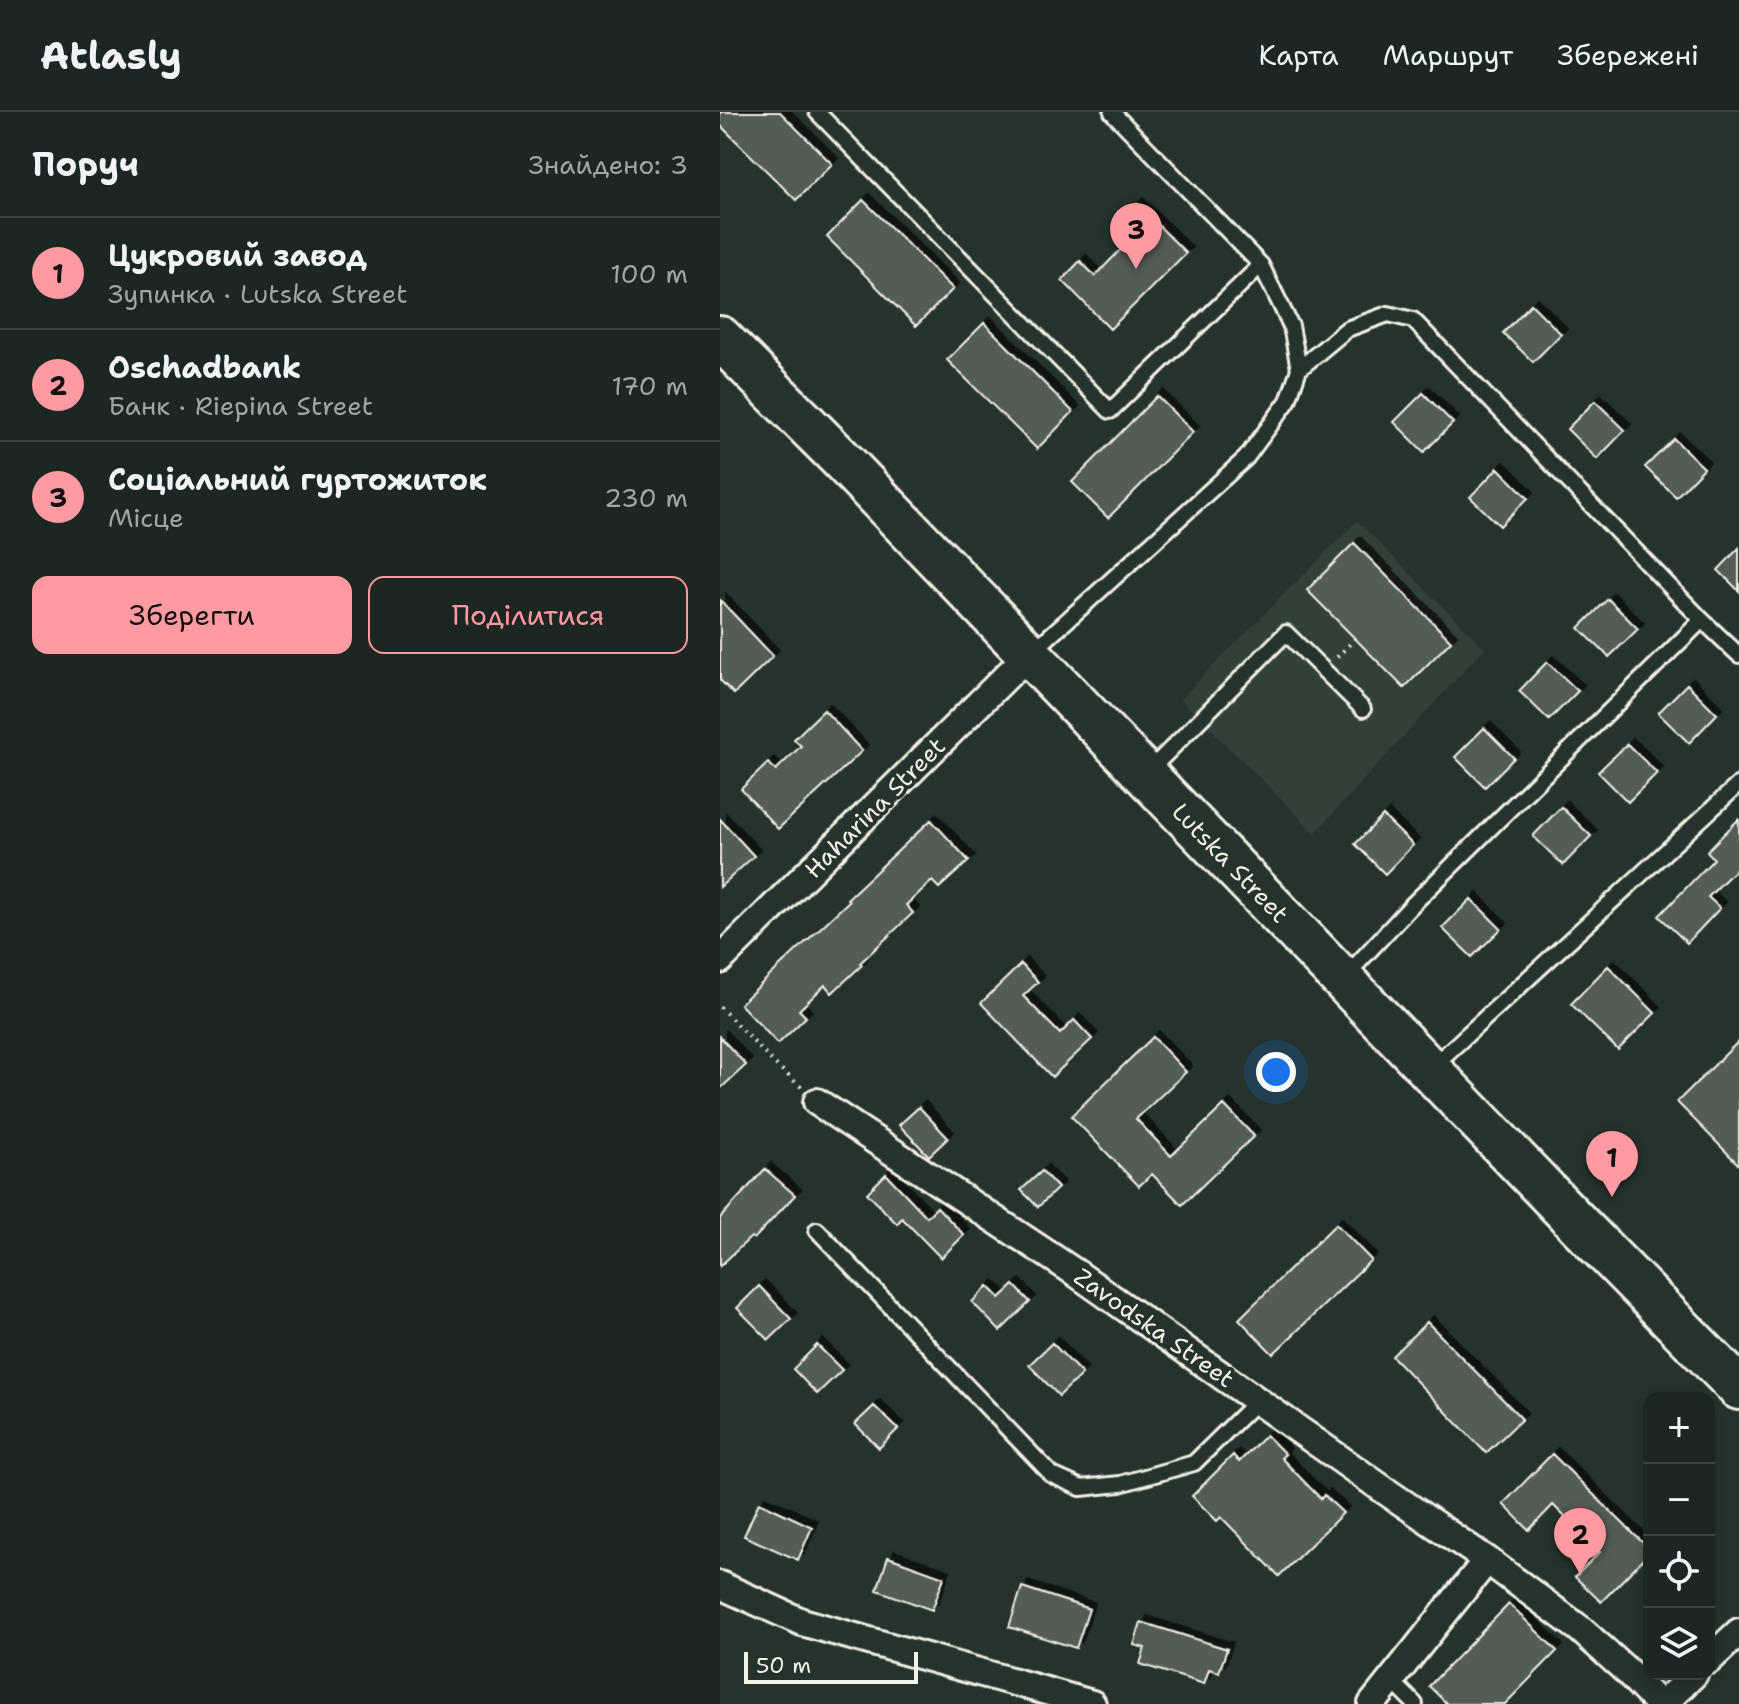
<!DOCTYPE html>
<html lang="uk">
<head>
<meta charset="utf-8">
<style>
	:root { --surface:#1c2622; --page:#29322f; --text:#f1f3f6; --muted:#a0a5a5; --line:#3a4340; --accent:#ff9aa2 }
	body { margin:0; font-family:"Shantell Sans",sans-serif; background:var(--page); color:var(--text) }
	.controls { position:absolute; right:24px; bottom:24px; display:grid; overflow:hidden; border-radius:16px; box-shadow:0 4px 12px #0003 }
	.controls button { width:72px; height:72px; display:grid; place-items:center; padding:0; border:0; border-bottom:2px solid var(--line); background:var(--surface); color:var(--text); font:40px sans-serif }
	.scale { position:absolute; left:24px; bottom:20px; width:174px; box-sizing:border-box; padding-left:8px; border:4px solid #f4f1e8; border-top:0; font-size:22px; line-height:28px; white-space:nowrap; color:#f4f1e8; -webkit-text-stroke:6px #26332d; paint-order:stroke }
	.you { position:absolute; left:556px; top:960px; width:28px; height:28px; margin:-20px; border:6px solid #fff; border-radius:50%; background:#1a73e8; box-shadow:0 0 0 12px #1a73e833 }
	.badge { display:grid; place-items:center; width:52px; height:52px; border-radius:50%; background:var(--accent); color:#111; font-size:26px; font-weight:700 }
	.pin { position:absolute; translate:-50% -66px; filter:drop-shadow(0 2px 4px #0008) }
	.pin::after { content:''; position:absolute; top:42px; width:28px; height:24px; background:inherit; clip-path:polygon(0 0,100% 0,50% 100%) }
	.list { margin:0; padding:0; list-style:none }
	h2 { display:flex; justify-content:space-between; align-items:center; height:104px; margin:0; padding:0 32px; font-size:34px }
	h2 small { font-size:26px; font-weight:400; color:var(--muted) }
	.list li { display:grid; grid-template-columns:52px 1fr auto; gap:24px; align-items:center; box-sizing:border-box; height:112px; padding:0 32px; border-top:2px solid var(--line) }
	.list b { display:block; font-size:30px; white-space:nowrap }
	.list p { margin:0; font-size:26px; white-space:nowrap; color:var(--muted) }
	.list em { font-size:26px; font-style:normal; color:var(--muted) }
	.actions { display:flex; gap:16px; padding:24px 32px }
	.actions a { flex:1; padding:18px 0; border:2px solid var(--accent); border-radius:16px; text-align:center; font-size:28px; color:var(--accent) }
	.actions .main { background:var(--accent); color:#111 }
	.icon { flex:none; width:44px; height:44px; fill:none; stroke:currentColor; stroke-width:2; stroke-linecap:round; stroke-linejoin:round }
	.map { position:relative; flex:none; width:1019px; height:1592px; overflow:hidden }
	header { display:flex; align-items:center; gap:48px; box-sizing:border-box; height:112px; padding:0 40px; background:var(--surface); border-bottom:2px solid var(--line) }
	header strong { font-size:38px }
	nav { display:flex; gap:44px; margin-inline-start:auto; font-size:28px }
	main { display:flex }
	aside { flex:1; background:var(--surface) }
	.map>svg:first-child { display:block }
	.built { fill:#333f39 }
	.building { fill:#525c55; stroke:#f4f1e8; stroke-width:2; filter:url(#shadow) }
	.lines { fill:none; stroke-linecap:round; stroke-linejoin:round }
	.service-casing { stroke:#f4f1e8; stroke-width:20 }
	.minor-casing { stroke:#f4f1e8; stroke-width:32 }
	.primary-casing { stroke:#f4f1e8; stroke-width:48 }
	.path { stroke:#f4f1e8; stroke-width:4; stroke-dasharray:2 6; stroke-linecap:butt }
	.service { stroke:#26332d; stroke-width:14 }
	.minor { stroke:#26332d; stroke-width:26 }
	.primary { stroke:#26332d; stroke-width:42 }
	.labels { text-anchor:middle; stroke-width:7; stroke-linejoin:round; paint-order:stroke }
	.street-label { font-size:24px; fill:#f4f1e8; stroke:#26332d }
</style>
</head>
<body>
<header>
<strong>Atlasly</strong>
<nav><a>Карта</a><a>Маршрут</a><a>Збережені</a></nav>
</header>
<main>
<aside>
<h2>Поруч<small>Знайдено: 3</small></h2>
<ul class="list">
<li><span class="badge">1</span><div><b>Цукровий завод</b><p>Зупинка · Lutska Street</p></div><em>100 m</em></li>
<li><span class="badge">2</span><div><b>Oschadbank</b><p>Банк · Riepina Street</p></div><em>170 m</em></li>
<li><span class="badge">3</span><div><b>Соціальний гуртожиток</b><p>Місце</p></div><em>230 m</em></li>
</ul>
<div class="actions"><a class="main">Зберегти</a><a>Поділитися</a></div>
</aside>
<div class="map">
<svg width="1019" height="1592" viewBox="0 0 1019 1592">
	<defs>
		<filter id="shadow"><feDropShadow dx="6" dy="-6" stdDeviation="0" flood-color="#0009"/></filter>
	</defs>
	<rect width="100%" height="100%" fill="#26332d"/>
	<filter id="ink" filterUnits="userSpaceOnUse"><feTurbulence type="fractalNoise" baseFrequency=".0125" numOctaves="2"/><feDisplacementMap in="SourceGraphic" scale="16" xChannelSelector="R" yChannelSelector="G"/><feConvolveMatrix kernelMatrix="1 2 1 2 8 2 1 2 1" color-interpolation-filters="sRGB"/></filter>
	<g filter="url(#ink)">
		<!-- built -->
		<path class="built" d="M637,409L765,536L595,721L460,587Z"/>
		<!-- building -->
		<path class="building" d="M0,0H60L112,52L76,88L0,13Z
			M143,88L233,177L196,214L107,125Z
			M417,92L466,141L390,217L342,168L360,149L375,164L413,125L399,111Z
			M811,192L841,222L813,250L783,221Z
			M264,211L353,300L317,337L227,248Z
			M703,281L733,311L704,340L674,310Z
			M437,284L473,320L388,406L352,370Z
			M875,289L905,318L877,347L847,317Z
			M954,327L984,356L956,385L925,355Z
			M778,356L808,386L780,414L750,385Z
			M634,431L731,529L684,576L587,478Z
			M1019,436V479L998,458Z
			M888,487L918,517L889,545L859,516Z
			M0,488L53,544L14,582L0,568Z
			M827,550L858,579L829,608L799,579Z
			M967,572L997,602L969,631L938,601Z
			M104,598L142,639L58,717L21,677L48,651L56,658L81,634L74,627Z
			M764,616L794,646L765,675L735,645Z
			M907,632L937,661L908,690L878,660Z
			M841,695L871,724L843,753L813,724Z
			M663,704L693,733L665,762L635,732Z
			M0,707L34,744L0,775Z
			M1019,707V754L988,785L1000,796L967,831L939,804L994,747L987,739Z
			M211,708L249,749L219,776L212,769L186,793L193,801L140,851L142,853L112,881L105,873L79,898L86,905L58,932L20,892L129,789L127,787Z
			M751,787L781,817L752,845L722,816Z
			M301,852L318,870L303,884L340,922L354,908L372,927L332,965L261,891Z
			M888,854L935,901L898,938L851,892Z
			M0,925L26,953L0,977Z
			M433,925L466,960L416,1007L451,1044L504,993L534,1024L462,1093L432,1062L419,1074L351,1004Z
			M1019,929V1053L957,990Z
			M199,995L228,1026L209,1044L179,1013Z
			M45,1057L75,1083L34,1127L31,1125L0,1154V1106Z
			M322,1059L338,1076L318,1095L301,1078Z
			M166,1062L207,1105L217,1095L244,1123L221,1146L182,1106L177,1112L147,1081Z
			M616,1112L651,1148L553,1242L519,1207Z
			M294,1173L310,1190L280,1219L252,1190L268,1174L280,1186Z
			M39,1174L71,1207L49,1228L17,1196Z
			M707,1210L802,1307L766,1341L672,1244Z
			M332,1231L362,1262L339,1284L309,1253Z
			M97,1233L122,1258L97,1282L73,1257Z
			M154,1294L178,1317L159,1336L135,1312Z
			M546,1323L565,1342L561,1346L601,1387L604,1383L623,1401L559,1464L501,1405L497,1409L472,1384L513,1343L519,1350Z
			M832,1342L929,1437V1441L881,1490L855,1465L880,1440L833,1393L809,1418L783,1392Z
			M39,1390L92,1415L78,1448L24,1424Z
			M168,1445L224,1465L212,1498L157,1478Z
			M302,1475L369,1497L356,1536L289,1515Z
			M789,1492L837,1539L785,1592H727L709,1574Z
			M421,1510L507,1537L499,1560L489,1557L484,1572L420,1552L425,1536L414,1533Z"/>
		<g class="lines">
			<defs>
				<path id="service" d="M97,0L390,299L541,153
					M579,257L627,217L668,202L693,208L982,508L691,794L625,865
					M982,508L1019,543
					M311,541L526,346L568,289L579,257L571,214L541,153L392,0
					M428,660L566,521L643,597
					M711,956L1019,672
					M97,1118L332,1363L361,1376L400,1372L474,1351L538,1288
					M671,1568L695,1592"/>
				<path id="minor" d="M0,848L309,542
					M97,990L356,1161L667,1380L767,1448L860,1517L909,1561L938,1592
					M0,1473L82,1510L372,1592
					M989,1548L1019,1520
					M652,1592L767,1448
					M943,1592L974,1562"/>
				<path id="primary" d="M0,226L119,345L860,1114L1019,1276"/>
			</defs>
			<!-- service casing -->
			<use href="#service" class="service-casing"/>
			<!-- minor casing -->
			<use href="#minor" class="minor-casing"/>
			<!-- primary casing -->
			<use href="#primary" class="primary-casing"/>
			<!-- path -->
			<path class="path" d="M617,545L635,527
				M0,895L53,950L81,975"/>
			<!-- service -->
			<use href="#service" class="service"/>
			<!-- minor -->
			<use href="#minor" class="minor"/>
			<!-- primary -->
			<use href="#primary" class="primary"/>
		</g>
	</g>
	<g class="labels">
		<!-- street labels -->
		<g class="street-label">
			<text transform="translate(155 696) rotate(-45)" y="8">Haharina Street</text>
			<text transform="translate(510 751) rotate(46)" y="8">Lutska Street</text>
			<text transform="translate(434 1216) rotate(35)" y="8">Zavodska Street</text>
		</g>
	</g>
</svg>
<div class="controls">
<button>+</button>
<button>−</button>
<button><svg class="icon" aria-label="locate" viewBox="0 0 24 24"><circle cx="12" cy="12" r="6"/><path d="M12 2v4M12 18v4M2 12h4M18 12h4"/></svg></button>
<button><svg class="icon" aria-label="layers" viewBox="0 0 24 24"><path d="M12 4l9 5-9 5-9-5zM3 14l9 5 9-5"/></svg></button>
</div>
<div class="scale">50 m</div>
<div class="you"></div>
<div class="pin badge" style="left:892px;top:1085px">1</div>
<div class="pin badge" style="left:860px;top:1462px">2</div>
<div class="pin badge" style="left:416px;top:157px">3</div>
</div>
</main>
</body>
</html>
